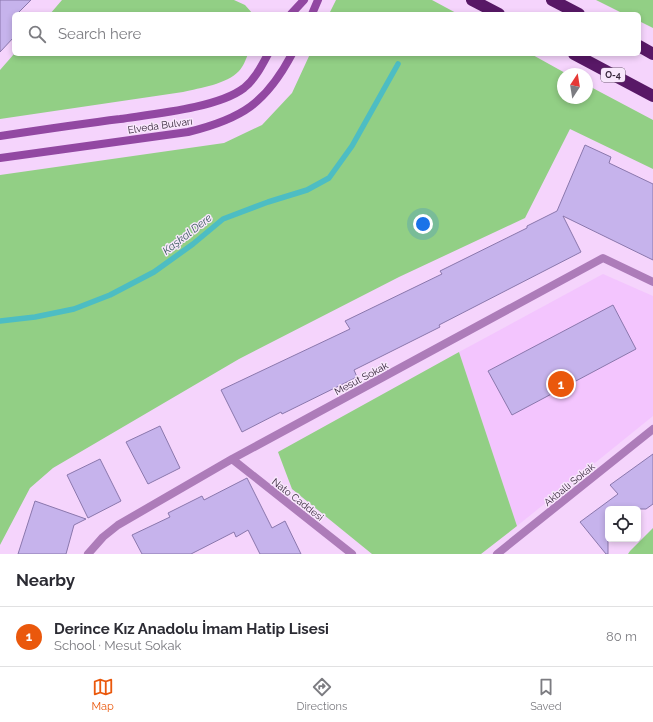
<!DOCTYPE html>
<html lang="en">
<head>
<meta charset="utf-8">
<style>
	:root { --surface:#fff; --page:#f7f7f7; --text:#2b2b33; --muted:#7c7c81; --line:#e1e1e2; --accent:#ea580c }
	body { margin:0; font-family:Raleway,sans-serif; background:var(--page); color:var(--text) }
	.controls { position:absolute; right:12px; bottom:12px; display:grid; overflow:hidden; border-radius:6px; box-shadow:0 2px 6px #0003 }
	.controls button { width:36px; height:36px; display:grid; place-items:center; padding:0; border:0; border-bottom:1px solid var(--line); background:var(--surface); color:var(--text); font:20px sans-serif }
	.compass { position:absolute; left:557px; top:68px; width:36px; height:36px; border-radius:50%; background:var(--surface); box-shadow:0 2px 6px #0003; rotate:12deg }
	.you { position:absolute; left:423px; top:224px; width:14px; height:14px; margin:-10px; border:3px solid #fff; border-radius:50%; background:#1a73e8; box-shadow:0 0 0 6px #1a73e833 }
	.badge { display:grid; place-items:center; width:26px; height:26px; border-radius:50%; background:var(--accent); color:#fff; font-size:13px; font-weight:700 }
	.pin { position:absolute; translate:-50% -50%; border:2px solid #fff; box-shadow:0 1px 4px #0006 }
	.list { margin:0; padding:0; list-style:none }
	h2 { display:flex; justify-content:space-between; align-items:center; height:52px; margin:0; padding:0 16px; font-size:17px }
	h2 small { font-size:13px; font-weight:400; color:var(--muted) }
	.list li { display:grid; grid-template-columns:26px 1fr auto; gap:12px; align-items:center; box-sizing:border-box; height:60px; padding:0 16px; border-top:1px solid var(--line) }
	.list b { display:block; font-size:15px; white-space:nowrap }
	.list p { margin:0; font-size:13px; white-space:nowrap; color:var(--muted) }
	.list em { font-size:13px; font-style:normal; color:var(--muted) }
	.icon { flex:none; width:22px; height:22px; fill:none; stroke:currentColor; stroke-width:2; stroke-linecap:round; stroke-linejoin:round }
	.map { position:relative; flex:none; width:653px; height:554px; overflow:hidden }
	.search { position:absolute; background:var(--surface); box-shadow:0 2px 6px #0003; left:12px; right:12px; top:12px; height:44px; display:flex; align-items:center; gap:10px; box-sizing:border-box; padding:0 14px; border-radius:6px; color:var(--muted); font-size:15px }
	.sheet { height:112px; background:var(--surface) }
	nav { display:flex; justify-content:space-around; align-items:center; box-sizing:border-box; height:56px; border-top:1px solid var(--line); background:var(--surface); font-size:11px; color:var(--muted) }
	nav a { display:grid; justify-items:center; gap:2px }
	nav .on { color:var(--accent) }
	.map>svg:first-child { display:block }
	.built { fill:#f3c5fe }
	.green { fill:#92cf85 }
	.lines { fill:none; stroke-linecap:round; stroke-linejoin:round }
	.stream { stroke:#4dbdc3; stroke-width:5.5 }
	.building { fill:#c6b3ec; stroke:#8a77ac }
	.street { stroke:#ad7cb9; stroke-width:8 }
	.secondary { stroke:#9248a2; stroke-width:8 }
	.highway { stroke:#581866; stroke-width:12 }
	.labels { text-anchor:middle; stroke-width:3; stroke-linejoin:round; paint-order:stroke }
	.shield { fill:#f8e7fc; stroke:#705f74; stroke-width:1 }
	.shield-label { font-size:9px; font-weight:bold; fill:#352539 }
	.street-label { font-size:10px; fill:#352539; stroke:#f8e7fc }
	.water-label { font-size:11px; font-style:italic; fill:#385a5c; stroke:#f8e7fc }
</style>
</head>
<body>
<div class="map">
<svg width="653" height="554" viewBox="0 0 653 554">
	<rect width="100%" height="100%" fill="#f5d4fc"/>
	<!-- built -->
	<path class="built" d="M603,274L653,296V416L517,526L459,352Z"/>
	<!-- green -->
	<path class="green" d="M62,0H234L245,5L253,14H50Z
		M336,0H432L458,14H329Z
		M596,0H653V28L639,21V14H624Z
		M14,54H248C246,59 243,67 239,71C227,84 200,88 183,92L0,119V70Z
		M310,54H531L567,74H563V98H587V85L653,120V169L570,129L525,218L399,277L239,359L53,468L30,488L0,545V175L224,143L262,125L292,93Z
		M459,352L517,526L481,554H372L292,489L278,452Z
		M653,528V554H628L630,551Z"/>
	<g class="lines">
		<!-- stream -->
		<path class="stream" d="M0,321L35,317L74,309L110,295L154,272L193,244L223,219L268,202L307,190L329,178L352,146L398,64"/>
	</g>
	<!-- building -->
	<path class="building" d="M0,0H31L17,14H14V37L0,52Z
		M585,145L611,157L609,163L653,184V260L563,216L581,252L439,325L440,327L354,370L357,377L282,414L281,412L242,432L221,390L350,329L345,321L442,274L440,271L527,228V226L557,211Z
		M613,305L636,349L512,415L488,371Z
		M160,426L180,468L148,484L126,442Z
		M653,454V504L646,509H608V554H606L580,522L618,494L610,485Z
		M100,459L121,501L88,518L67,475Z
		M247,478L272,528L285,521L301,554H260L248,530L236,537L234,532L191,554H142L132,535L170,517L168,513L202,496L204,500Z
		M35,501L86,519L74,525L66,554H18Z"/>
	<g class="lines">
		<!-- street -->
		<path class="street" d="M232,459L352,554
			M88,554L103,537L118,525L232,459L603,258L653,282
			M497,554L653,429"/>
		<!-- secondary -->
		<path class="secondary" d="M291,14L304,0
			M312,14L318,0
			M0,136C40,130 80,124 120,119C153,114 218,108 244,88C255,79 261,67 268,54
			M0,158L188,132C242,119 266,103 292,54"/>
		<!-- highway -->
		<path class="highway" d="M472,0L499,14
			M552,0L579,14
			M639,46L653,54
			M574,54L653,96"/>
	</g>
	<g class="labels">
		<!-- shield labels -->
		<rect class="shield" x="601" y="68" width="24" height="14" rx="3"/>
		<g class="shield-label">
			<text x="613" y="78">O-4</text>
		</g>
		<!-- street labels -->
		<g class="street-label">
			<text transform="translate(160 125) rotate(-8)" y="4">Elveda Bulvarı</text>
			<text transform="translate(361 378) rotate(-28)" y="4">Mesut Sokak</text>
			<text transform="translate(569 484) rotate(-39)" y="4">Akballı Sokak</text>
			<text transform="translate(298 499) rotate(38)" y="4">Nato Caddesi</text>
		</g>
		<!-- water labels -->
		<g class="water-label">
			<text transform="translate(187 234) rotate(-38)" y="4">Kaşkal Dere</text>
		</g>
	</g>
</svg>
<div class="controls">
<button><svg class="icon" aria-label="locate" viewBox="0 0 24 24"><circle cx="12" cy="12" r="6"/><path d="M12 2v4M12 18v4M2 12h4M18 12h4"/></svg></button>
</div>
<svg class="compass" viewBox="-18 -18 36 36"><path d="M0-13l5 13h-10z" fill="#e53935"/><path d="M0 13l5-13h-10z" fill="#7c7c81"/></svg>
<div class="you"></div>
<div class="pin badge" style="left:561px;top:384px">1</div>
<div class="search"><svg class="icon" aria-label="search" viewBox="0 0 24 24"><circle cx="10" cy="10" r="6"/><path d="M15 15l6 6"/></svg>Search here</div>
</div>
<section class="sheet">
<h2>Nearby<small></small></h2>
<ul class="list">
<li><span class="badge">1</span><div><b>Derince Kız Anadolu İmam Hatip Lisesi</b><p>School · Mesut Sokak</p></div><em>80 m</em></li>
</ul>
</section>
<nav>
<a class="on"><svg class="icon" aria-label="map" viewBox="0 0 24 24"><path d="M3 6l6-2 6 2 6-2v14l-6 2-6-2-6 2zM9 4v14M15 6v14"/></svg>Map</a>
<a><svg class="icon" aria-label="directions" viewBox="0 0 24 24"><path d="M12 3l9 9-9 9-9-9zM9 14v-3h6M13 9l2 2-2 2"/></svg>Directions</a>
<a><svg class="icon" aria-label="saved" viewBox="0 0 24 24"><path d="M7 4h10v16l-5-4-5 4z"/></svg>Saved</a>
</nav>
</body>
</html>
